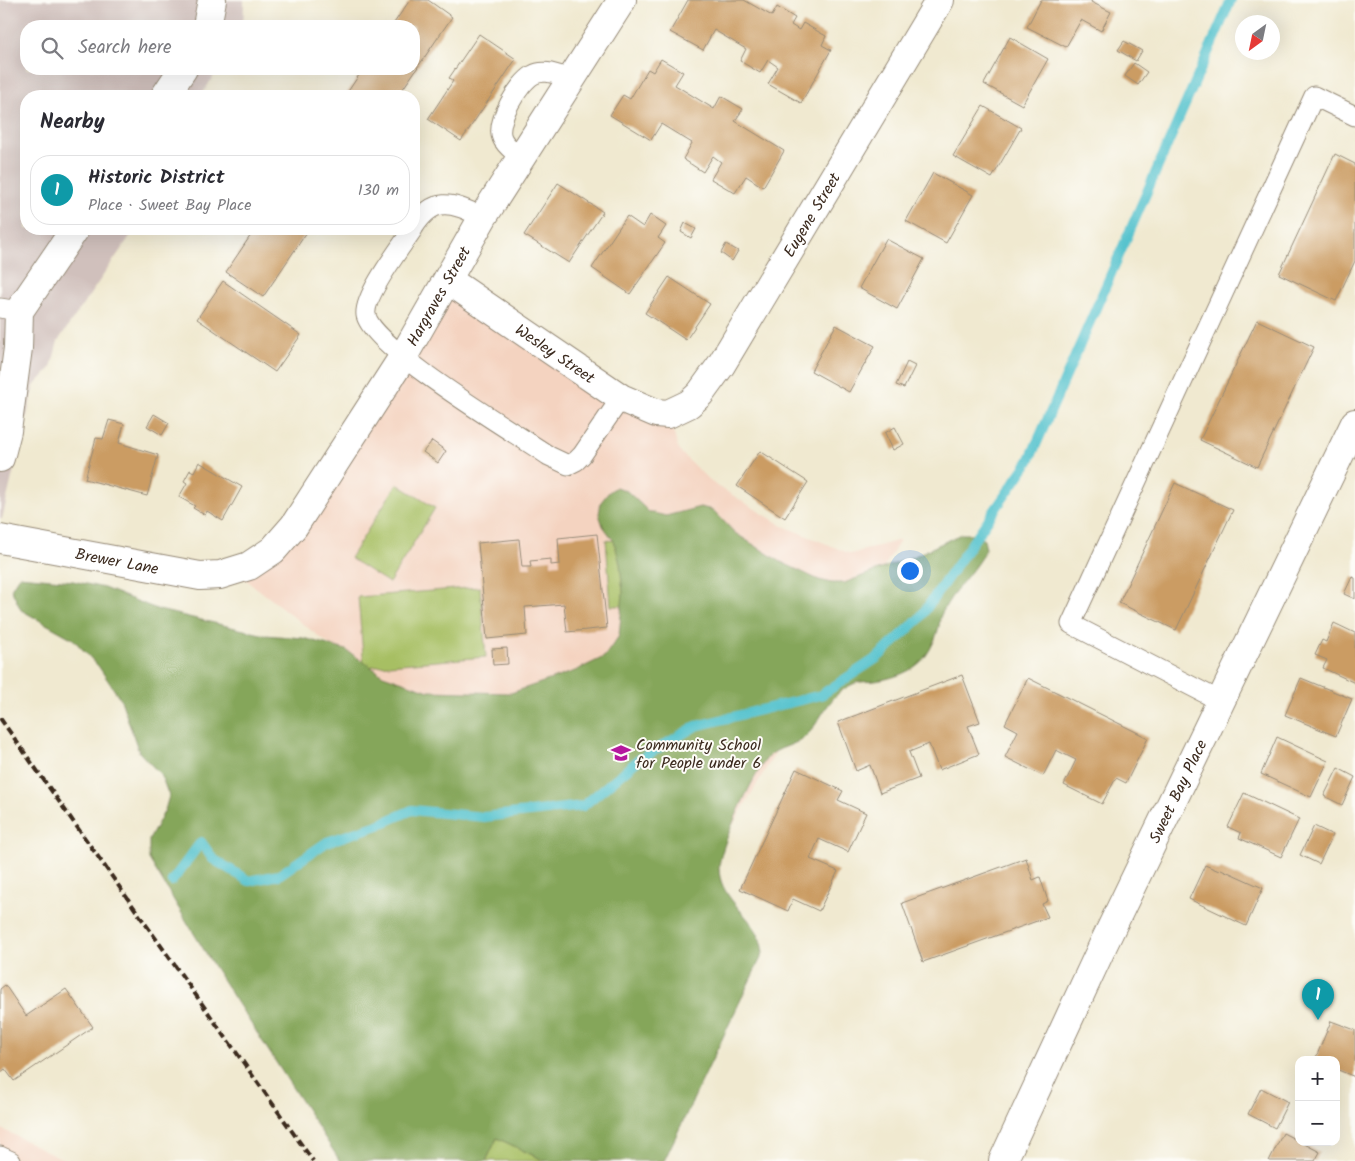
<!DOCTYPE html>
<html lang="en">
<head>
<meta charset="utf-8">
<style>
	:root { --surface:#fff; --page:#f7f7f7; --text:#2b2b33; --muted:#7c7c81; --line:#e1e1e2; --accent:#0b8043 }
	body { margin:0; font-family:Kalam,sans-serif; background:var(--page); color:var(--text) }
	.controls { position:absolute; right:15px; bottom:15px; display:grid; overflow:hidden; border-radius:10px; box-shadow:0 5px 20px #0002 }
	.controls button { width:45px; height:45px; display:grid; place-items:center; padding:0; border:0; border-bottom:1px solid var(--line); background:var(--surface); color:var(--text); font:25px sans-serif }
	.compass { position:absolute; left:1235px; top:15px; width:45px; height:45px; border-radius:50%; background:var(--surface); box-shadow:0 5px 20px #0002; rotate:213deg }
	.you { position:absolute; left:909px; top:570px; width:18px; height:18px; margin:-12px; border:4px solid #fff; border-radius:50%; background:#1a73e8; box-shadow:0 0 0 8px #1a73e833 }
	.badge { display:grid; place-items:center; width:32px; height:32px; border-radius:50%; background:var(--accent); color:#fff; font-size:16px; font-weight:700 }
	.pin { position:absolute; translate:-50% -41px; filter:drop-shadow(0 1px 2px #0008) }
	.pin::after { content:''; position:absolute; top:26px; width:18px; height:15px; background:inherit; clip-path:polygon(0 0,100% 0,50% 100%) }
	.list { margin:0; padding:0; list-style:none }
	h2 { display:flex; justify-content:space-between; align-items:center; height:65px; margin:0; padding:0 20px; font-size:21px }
	h2 small { font-size:16px; font-weight:400; color:var(--muted) }
	.list li { display:grid; grid-template-columns:32px 1fr auto; gap:15px; align-items:center; box-sizing:border-box; height:70px; margin:0 10px 10px; padding:0 10px; border:1px solid var(--line); border-radius:20px }
	.list b { display:block; font-size:19px; white-space:nowrap }
	.list p { margin:0; font-size:16px; white-space:nowrap; color:var(--muted) }
	.list em { font-size:16px; font-style:normal; color:var(--muted) }
	.icon { flex:none; width:28px; height:28px; fill:none; stroke:currentColor; stroke-width:2; stroke-linecap:round; stroke-linejoin:round }
	.map { position:relative; flex:none; width:1355px; height:1161px; overflow:hidden }
	.search { position:absolute; background:var(--surface); box-shadow:0 5px 20px #0002; left:20px; top:20px; width:400px; height:55px; display:flex; align-items:center; gap:12px; box-sizing:border-box; padding:0 18px; border-radius:20px; color:var(--muted); font-size:19px }
	.panel { position:absolute; background:var(--surface); box-shadow:0 5px 20px #0002; left:20px; top:90px; width:400px; height:145px; border-radius:20px }
	.map>svg:first-child { display:block }
	.built { fill:#f4d3c0 }
	.industrial { fill:#d0c0bc }
	.green { fill:#a7bf64; stroke:#717441 }
	.forest { fill:#85a65a; stroke:#60683c }
	.lines { fill:none; stroke-linecap:round; stroke-linejoin:round }
	.stream { stroke:#56c3ce; stroke-width:10 }
	.building { fill:#cb9c64 }
	.service-casing { stroke:#968a77; stroke-width:21 }
	.minor-casing { stroke:#968a77; stroke-width:30 }
	.service { stroke:#fff; stroke-width:19 }
	.minor { stroke:#fff; stroke-width:28 }
	.rail { stroke:#3b2a1e; stroke-width:4; stroke-dasharray:8 4; stroke-linecap:butt }
	.labels { text-anchor:middle; stroke-width:4; stroke-linejoin:round; paint-order:stroke }
	.street-label { font-size:16px; fill:#3b2a1e; stroke:#fdfcf7 }
	.poi-label { font-size:16px; fill:#3b2a1e; stroke:#fdfcf7; text-anchor:start }
</style>
</head>
<body>
<div class="map">
<svg width="1355" height="1161" viewBox="0 0 1355 1161">
	<rect width="100%" height="100%" fill="#fdfcf7"/>
	<filter id="ink" filterUnits="userSpaceOnUse"><feTurbulence type="fractalNoise" baseFrequency=".02" numOctaves="2"/><feDisplacementMap in="SourceGraphic" scale="10" xChannelSelector="R" yChannelSelector="G"/><feConvolveMatrix kernelMatrix="1 2 1 2 8 2 1 2 1" color-interpolation-filters="sRGB"/></filter>
	<filter id="wash" filterUnits="userSpaceOnUse"><feTurbulence type="fractalNoise" baseFrequency=".0096" numOctaves="4" result="noise"/><feDisplacementMap in="SourceGraphic" scale="20" xChannelSelector="R" yChannelSelector="G"/><feGaussianBlur stdDeviation="1.12" result="paint"/><feColorMatrix in="noise" values="0 0 0 0 0 0 0 0 0 0 0 0 0 0 0 0 0 1.4 0 .05"/><feComposite in="paint" operator="in"/></filter>
	<g filter="url(#wash)">
		<rect width="100%" height="100%" fill="#f0e9d0"/>
		<!-- built -->
		<path class="built" d="M448,280L668,414L679,451L711,482L783,526L851,554L900,540L679,917L235,571L261,560Z
			M0,1128L67,1161H0Z"/>
		<!-- industrial -->
		<path class="industrial" d="M0,0H244V4L243,26H26V69H218L201,96H26V229H135L58,341L51,368L34,386L2,519L0,518Z"/>
		<!-- green -->
		<path class="green" d="M397,484L435,508L389,583L350,558Z
			M606,540L652,544L655,605L611,606Z
			M480,587L486,657L364,667L358,597Z
			M497,1138L545,1161H486Z"/>
		<!-- forest -->
		<path class="forest" d="M616,487L627,491L649,512L666,516L700,507L713,510L735,533L781,562L819,580L832,583H844L915,556L961,534H972L984,540L986,549C974,572 952,591 941,615C939,619 940,625 938,630C935,641 927,658 917,665C906,674 889,679 875,681C868,682 859,681 853,684C829,695 824,715 809,733C797,747 777,746 767,758C753,775 719,848 719,868C719,895 744,910 757,932C760,938 762,946 763,953L664,1161H545L497,1138L486,1161H340L213,965L149,859V840L165,810L169,796L161,775L139,752L121,700L99,667L73,639L21,610L11,589L19,576L73,581L104,588L159,610L265,635L303,638L346,650L383,675L429,691L511,693L575,671L604,657L619,636L623,593L620,564L614,541L603,526L599,514L601,502L609,492Z"/>
		<g class="lines">
			<!-- stream -->
			<path class="stream" d="M172,881L201,842L213,859L249,881L279,875L327,842L378,825L412,810L484,817L583,806L637,761L696,726L821,695L877,658L919,619L1029,461L1231,0"/>
		</g>
		<g id="blocks">
			<!-- building -->
			<path class="building" d="M410,0H428L452,17L398,96H345L363,69H414V26H392Z
				M688,0H744L772,16L777,7L795,18L791,25L799,30L803,23L826,36L822,45L831,50L801,103L768,84L778,67L768,60L760,73L740,61L746,49L714,30L703,50L670,32Z
				M1041,0H1092L1091,2L1111,12L1101,31L1081,20L1066,47L1027,27Z
				M479,34L516,59L461,141L428,119L453,81L449,78Z
				M1010,37L1048,59L1022,105L984,84Z
				M1124,41L1142,51L1136,61L1118,50Z
				M661,59L683,72L675,85L714,109L721,96L743,109L735,121L784,151L763,187L746,176L735,193L711,179L721,162L713,156L703,172L683,159L692,143L661,124L651,140L610,115L623,95L630,99L648,69L653,72Z
				M1134,63L1147,72L1138,85L1125,76Z
				M983,106L1021,128L992,178L953,156Z
				M1335,154L1355,164V261L1336,301L1279,274Z
				M933,173L973,195L946,243L906,221Z
				M558,183L603,212L569,263L524,235Z
				M650,215L666,226L658,238L665,243L630,294L592,268L627,216L643,227Z
				M685,223L696,229L691,238L681,232Z
				M255,229H309L263,297L226,272Z
				M886,239L924,259L897,309L859,288Z
				M726,244L738,251L732,261L721,253Z
				M669,277L710,304L686,340L645,313Z
				M223,281L301,335L275,372L197,319Z
				M1257,320L1314,347L1257,467L1200,440Z
				M836,325L875,346L849,392L811,371Z
				M907,362L915,366L904,388L896,385Z
				M154,414L169,423L162,435L147,426Z
				M109,420L124,424L119,443L158,455L147,496L85,479L96,438L103,439Z
				M895,427L904,444L893,450L885,433Z
				M432,441L446,451L438,463L423,452Z
				M760,451L808,482L785,518L737,486Z
				M199,462L242,487L223,521L207,511L205,515L193,508L195,506L179,497L187,483L184,481L190,470L194,472Z
				M1175,483L1233,510L1176,630L1119,603Z
				M597,534L607,628L567,632L564,604L525,607L527,635L487,639L478,543L519,539L522,567H531L530,561L551,559V565L560,564L558,538Z
				M1352,577L1355,578V599L1344,594Z
				M1334,623L1355,633V683L1323,668L1327,660L1315,655L1322,640L1326,642Z
				M507,648L508,664L493,665L492,649Z
				M962,675L980,722L968,726L979,754L939,770L929,744L909,752L919,778L880,793L870,765L856,771L838,722Z
				M1028,678L1148,738L1126,783L1116,778L1102,804L1064,785L1076,760L1056,750L1043,776L1005,757L1018,731L1005,724Z
				M1301,678L1352,699L1336,736L1285,715Z
				M1277,737L1328,761L1311,797L1261,774Z
				M1338,768L1355,777L1342,805L1324,796Z
				M796,769L843,791L838,800L866,813L848,852L819,839L810,859L838,871L819,911L793,899L788,911L740,889Z
				M1244,793L1299,819L1281,857L1239,838L1241,833L1228,827Z
				M1314,826L1333,835L1319,864L1300,855Z
				M1026,858L1033,880L1040,877L1048,901L1042,904L1048,917L923,962L902,903Z
				M1205,865L1219,871L1221,869L1263,888L1246,926L1189,899Z
				M5,985L26,1016L66,989L93,1027L14,1081L5,1069L0,1073V989Z
				M1331,1021L1355,1030V1077L1336,1069V1060H1315Z
				M1261,1088L1288,1102L1275,1128L1248,1114Z
				M1283,1133L1320,1152L1315,1161H1269Z"/>
		</g>
	</g>
	<g filter="url(#ink)">
		<use href="#blocks" fill-opacity="0" stroke="#968a77" stroke-width="1"/>
		<g class="lines">
			<defs>
				<path id="service" d="M521,158C515,152 505,146 502,138C495,122 519,83 533,75C545,68 559,76 571,79
					M414,227C435,194 453,204 483,217
					M413,229C402,246 363,296 366,315C372,348 517,434 549,456L568,465L576,461L582,455L621,398
					M0,308L19,311
					M1222,702L1071,624L1314,96L1355,116
					M0,1156L11,1161"/>
				<g id="minor">
					<path d="M207,26L212,0"/>
					<path d="M165,96L183,69"/>
					<path id="s1" d="M448,280L621,398L656,413L668,414L689,404L700,394L721,365L940,0"/>
					<path d="M0,458L7,431L18,348L19,311L75,229"/>
					<path id="s2" d="M0,539L200,576L220,575L249,566L273,550L294,526L403,357L483,217L622,0"/>
					<path id="s3" d="M1003,1161L1104,943L1355,423"/>
				</g>
			</defs>
			<!-- service casing -->
			<use href="#service" class="service-casing"/>
			<!-- minor casing -->
			<use href="#minor" class="minor-casing"/>
			<!-- service -->
			<use href="#service" class="service"/>
			<!-- minor -->
			<use href="#minor" class="minor"/>
			<!-- rail -->
			<path class="rail" d="M0,718L313,1161"/>
		</g>
	</g>
	<!-- icons -->
	<defs>
		<symbol id="school-bare" viewBox="-9 -9 18 18"><path d="M0-5L7-2L0 1L-7-2ZM-4 1L0 2.5L4 1V4Q0 6-4 4Z" fill="#b5179e" stroke="#fdfcf7" stroke-width="2.5" paint-order="stroke"/></symbol>
	</defs>
	<g fill-rule="evenodd">
		<use href="#school-bare" x="607" y="739" width="28" height="28"/>
	</g>
	<g class="labels">
		<!-- street labels -->
		<g class="street-label">
			<text dy="6" stroke="none"><textPath href="#s1" startOffset="509">Eugene Street</textPath></text>
			<text dy="6" stroke="none"><textPath href="#s2" startOffset="586">Hargraves Street</textPath></text>
			<text dy="6" stroke="none"><textPath href="#s1" startOffset="130">Wesley Street</textPath></text>
			<text dy="6" stroke="none"><textPath href="#s2" startOffset="119">Brewer Lane</textPath></text>
			<text dy="6" stroke="none"><textPath href="#s3" startOffset="409">Sweet Bay Place</textPath></text>
		</g>
		<!-- poi labels -->
		<g class="poi-label">
			<text x="636" y="750">Community School<tspan x="636" dy="18">for People under 6</tspan></text>
		</g>
	</g>
</svg>
<div class="controls">
<button>+</button>
<button>−</button>
</div>
<svg class="compass" viewBox="-18 -18 36 36"><path d="M0-13l5 13h-10z" fill="#e53935"/><path d="M0 13l5-13h-10z" fill="#7c7c81"/></svg>
<div class="you"></div>
<div class="pin badge" style="left:1318px;top:1020px;background:#0f9aa8">1</div>
<div class="search"><svg class="icon" aria-label="search" viewBox="0 0 24 24"><circle cx="10" cy="10" r="6"/><path d="M15 15l6 6"/></svg>Search here</div>
<section class="panel">
<h2>Nearby<small></small></h2>
<ul class="list">
<li><span class="badge" style="background:#0f9aa8">1</span><div><b>Historic District</b><p>Place · Sweet Bay Place</p></div><em>130 m</em></li>
</ul>
</section>
</div>
</body>
</html>
